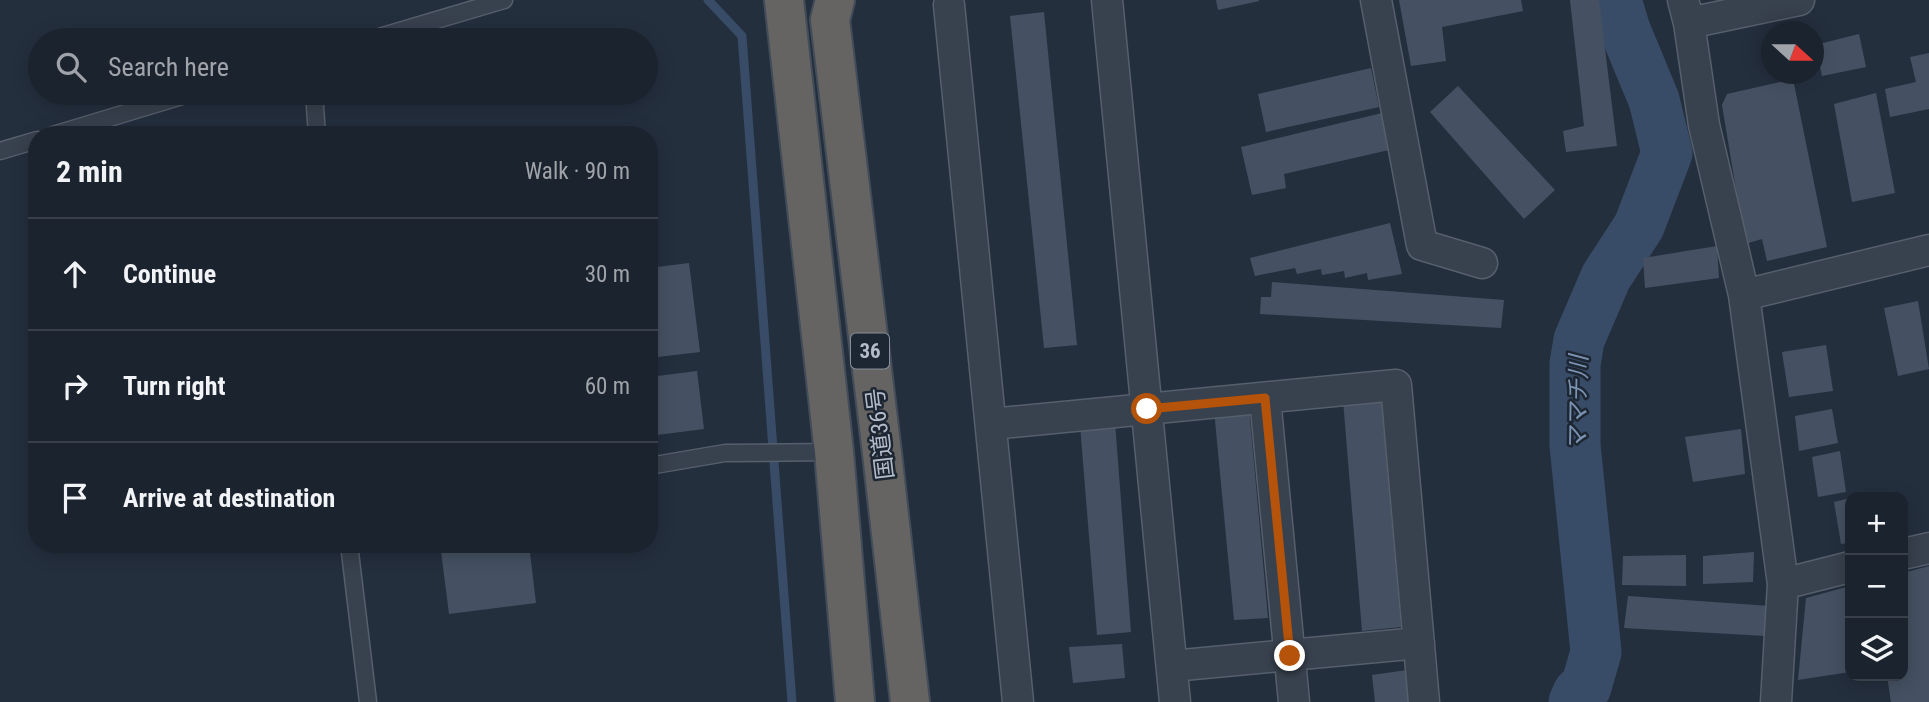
<!DOCTYPE html>
<html lang="en">
<head>
<meta charset="utf-8">
<style>
	:root { --surface:#1b232e; --page:#242b36; --text:#f1f3f6; --muted:#a0a4aa; --line:#39404a }
	body { margin:0; font-family:"Roboto Condensed","Noto Sans JP",sans-serif; background:var(--page); color:var(--text) }
	.controls { position:absolute; right:21px; bottom:21px; display:grid; overflow:hidden; border-radius:14px; box-shadow:0 4px 18px #0003 }
	.controls button { width:63px; height:63px; display:grid; place-items:center; padding:0; border:0; border-bottom:2px solid var(--line); background:var(--surface); color:var(--text); font:35px sans-serif }
	.compass { position:absolute; left:1761px; top:21px; width:63px; height:63px; border-radius:50%; background:var(--surface); box-shadow:0 4px 18px #0003; rotate:111deg }
	.stop { position:absolute; width:21px; height:21px; margin:-16px; border:5px solid #b45309; border-radius:50%; background:#fff }
	.stop.end { background:#b45309; border-color:#fff; box-shadow:0 2px 7px #0008 }
	.list { margin:0; padding:0; list-style:none }
	h2 { display:flex; justify-content:space-between; align-items:center; height:91px; margin:0; padding:0 28px; font-size:30px }
	h2 small { font-size:23px; font-weight:400; color:var(--muted) }
	.list li { display:grid; grid-template-columns:46px 1fr auto; gap:21px; align-items:center; box-sizing:border-box; height:112px; padding:0 28px; border-top:2px solid var(--line) }
	.list b { display:block; font-size:26px; white-space:nowrap }
	.list em { font-size:23px; font-style:normal; color:var(--muted) }
	.icon { flex:none; width:38px; height:38px; fill:none; stroke:currentColor; stroke-width:2; stroke-linecap:round; stroke-linejoin:round }
	.map { position:relative; flex:none; width:1929px; height:702px; overflow:hidden }
	.search { position:absolute; background:var(--surface); box-shadow:0 4px 18px #0003; left:28px; top:28px; width:630px; height:77px; display:flex; align-items:center; gap:18px; box-sizing:border-box; padding:0 24px; border-radius:38px; color:var(--muted); font-size:26px }
	.panel { position:absolute; background:var(--surface); box-shadow:0 4px 18px #0003; left:28px; top:126px; width:630px; height:427px; border-radius:28px }
	.map>svg:first-child { display:block }
	.lines { fill:none; stroke-linecap:round; stroke-linejoin:round }
	.stream { stroke:#394c67; stroke-width:9 }
	.river { stroke:#394c67; stroke-width:51 }
	.building { fill:#455162 }
	.service-casing { stroke:#565f6c; stroke-width:19 }
	.minor-casing { stroke:#565f6c; stroke-width:33 }
	.trunk-casing { stroke:#434c59; stroke-width:42 }
	.service { stroke:#38414e; stroke-width:16 }
	.minor { stroke:#38414e; stroke-width:30 }
	.trunk { stroke:#656462; stroke-width:38 }
	.route { stroke:#b45309; stroke-width:9 }
	.labels { text-anchor:middle; stroke-width:5; stroke-linejoin:round; paint-order:stroke }
	.shield { fill:#1d2633; stroke:#878f9c; stroke-width:2 }
	.shield-label { font-size:21px; font-weight:bold; fill:#b4bcc9 }
	.street-label { font-size:23px; fill:#b4bcc9; stroke:#1d2633 }
	.water-label { font-size:24px; font-style:italic; fill:#7c92b1; stroke:#1d2633 }
</style>
</head>
<body>
<div class="map">
<svg width="1929" height="702" viewBox="0 0 1929 702">
	<rect width="100%" height="100%" fill="#242f3e"/>
	<g class="lines">
		<!-- stream -->
		<path class="stream" d="M708,0L742,36L792,702"/>
		<!-- river -->
		<path class="river" d="M1574,702L1578,693L1586,687L1596,652L1575,445V364L1579,340L1606,277L1639,226L1667,153L1654,100L1625,30L1616,0"/>
	</g>
	<!-- building -->
	<path class="building" d="M1216,0H1259V1L1218,10Z
		M1399,0H1521L1523,11L1442,27L1446,61L1411,66Z
		M1570,0H1599L1617,146L1566,152L1563,131L1584,126Z
		M1044,12L1077,345L1044,348L1010,16Z
		M1859,34L1866,67L1822,76L1815,45Z
		M1929,53V109L1890,117L1885,89L1916,82L1910,57Z
		M1371,68L1379,107L1266,132L1258,94Z
		M1793,79L1827,247L1767,261L1762,239L1745,244L1722,105L1727,94Z
		M1458,86L1555,190L1524,219L1430,112Z
		M1876,93L1895,193L1852,202L1834,104Z
		M1382,113L1389,150L1284,174L1286,188L1252,195L1241,147Z
		M1390,223L1402,274L1368,280L1367,273L1345,278L1344,271L1322,275L1321,269L1297,274L1295,268L1255,276L1250,258Z
		M1717,246L1719,278L1645,288L1643,258Z
		M689,263L700,352L649,358V268Z
		M1272,282L1504,300L1501,328L1260,314L1261,297H1271Z
		M1918,301L1929,369L1898,376L1884,308Z
		M1826,345L1833,391L1789,397L1782,352Z
		M697,371L704,429L649,436V377Z
		M1381,396L1401,627L1362,631L1343,400Z
		M1249,408L1268,618L1234,620L1214,410Z
		M1832,409L1838,443L1799,451L1795,416Z
		M1115,422L1131,632L1097,635L1080,425Z
		M1741,429L1745,474L1693,482L1685,437Z
		M1840,451L1846,492L1818,497L1812,457Z
		M1850,498V543L1841,544L1834,502Z
		M493,544H529L536,603L449,614L441,551Z
		M1754,552L1753,582L1703,584V556Z
		M1686,555V586L1622,585L1623,556Z
		M1929,566V702H1891L1887,676H1903V573Z
		M1850,586V672L1798,680L1806,598Z
		M1628,596L1770,606L1766,636L1624,628Z
		M1122,644L1125,678L1073,683L1069,647Z
		M1407,670L1410,702H1375L1372,675Z"/>
	<g class="lines">
		<defs>
			<path id="service" d="M369,40L504,0
				M314,93L317,135
				M53,135L192,93
				M0,151L37,140
				M649,466L725,453L834,452
				M349,544L368,702"/>
			<path id="minor" d="M1107,0L1175,702
				M1376,0L1422,245L1482,263
				M1683,0L1689,23L1704,125L1744,295L1783,584L1776,702
				M949,5L1018,702
				M1689,23L1799,0
				M1744,295L1929,250
				M1265,398L1294,702
				M991,424L1396,385L1424,702
				M1903,554L1929,548
				M1783,584L1850,567
				M1172,666L1419,643"/>
			<path id="trunk" d="M784,0L834,452L855,702
				M835,0L830,20L882,453L910,702"/>
		</defs>
		<!-- service casing -->
		<use href="#service" class="service-casing"/>
		<!-- minor casing -->
		<use href="#minor" class="minor-casing"/>
		<!-- trunk casing -->
		<use href="#trunk" class="trunk-casing"/>
		<!-- service -->
		<use href="#service" class="service"/>
		<!-- minor -->
		<use href="#minor" class="minor"/>
		<!-- trunk -->
		<use href="#trunk" class="trunk"/>
	</g>
	<g class="lines">
		<!-- route -->
		<path class="route" d="M1147,409L1265,398L1290,656"/>
	</g>
	<g class="labels">
		<!-- shield labels -->
		<rect class="shield" x="851" y="333.5" width="38" height="35" rx="5"/>
		<g class="shield-label">
			<text x="870" y="358">36</text>
		</g>
		<!-- street labels -->
		<g class="street-label">
			<text transform="translate(880 434) rotate(-97)" y="8">国道36号</text>
		</g>
		<!-- water labels -->
		<g class="water-label">
			<text transform="translate(1578 403) rotate(-89)" y="8">ママチ川</text>
		</g>
	</g>
</svg>
<div class="controls">
<button>+</button>
<button>−</button>
<button><svg class="icon" aria-label="layers" viewBox="0 0 24 24"><path d="M12 4l9 5-9 5-9-5zM3 14l9 5 9-5"/></svg></button>
</div>
<svg class="compass" viewBox="-18 -18 36 36"><path d="M0-13l5 13h-10z" fill="#e53935"/><path d="M0 13l5-13h-10z" fill="#a0a4aa"/></svg>
<div class="stop" style="left:1147px;top:409px"></div>
<div class="stop end" style="left:1290px;top:656px"></div>
<div class="search"><svg class="icon" aria-label="search" viewBox="0 0 24 24"><circle cx="10" cy="10" r="6"/><path d="M15 15l6 6"/></svg>Search here</div>
<section class="panel">
<h2>2 min<small>Walk · 90 m</small></h2>
<ul class="list">
<li><svg class="icon" aria-label="ahead" viewBox="0 0 24 24"><path d="M12 20V5M6 11l6-6 6 6"/></svg><div><b>Continue</b></div><em>30 m</em></li>
<li><svg class="icon" aria-label="right" viewBox="0 0 24 24"><path d="M7 20v-9h11M14 6l5 5-5 5"/></svg><div><b>Turn right</b></div><em>60 m</em></li>
<li><svg class="icon" aria-label="arrive" viewBox="0 0 24 24"><path d="M6 21V4h12l-3 4 3 4H6"/></svg><div><b>Arrive at destination</b></div></li>
</ul>
</section>
</div>
</body>
</html>
